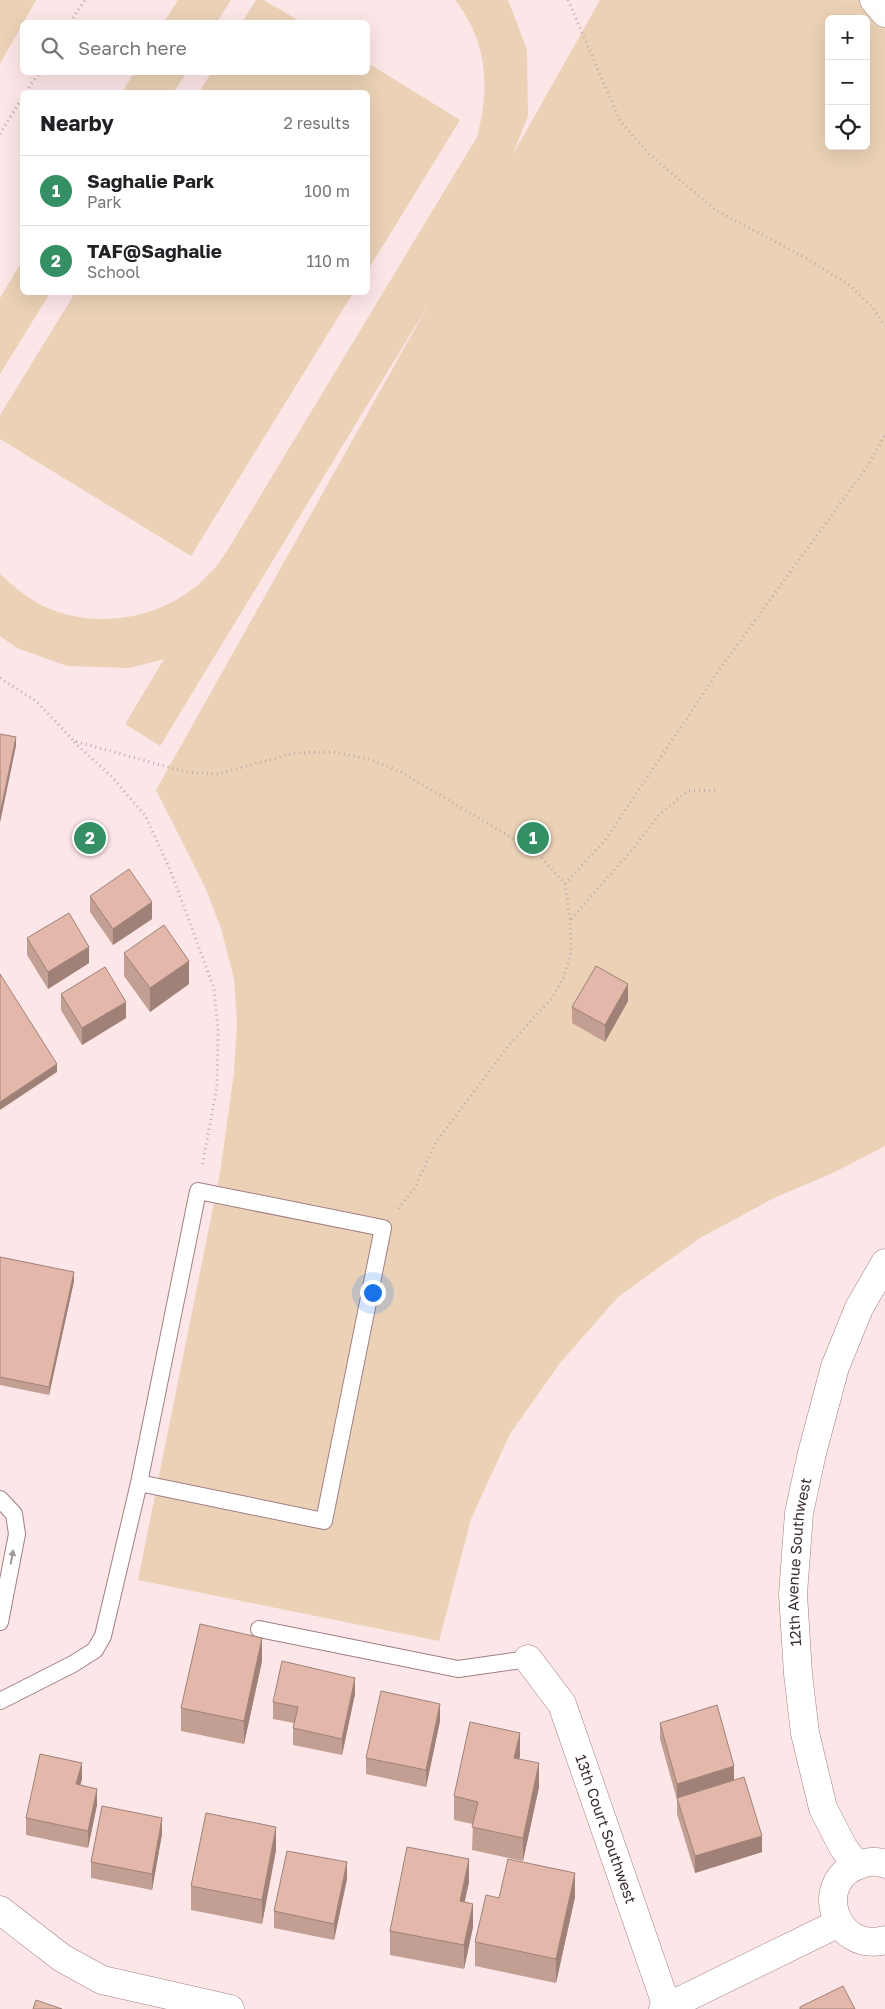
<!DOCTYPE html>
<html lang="en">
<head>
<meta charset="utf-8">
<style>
	:root { --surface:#fff; --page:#f2f2f2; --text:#202124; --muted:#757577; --line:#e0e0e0; --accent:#358f65 }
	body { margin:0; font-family:"Golos Text",sans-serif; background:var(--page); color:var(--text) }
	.controls { position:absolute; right:15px; top:15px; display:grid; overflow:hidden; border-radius:8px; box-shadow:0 5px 20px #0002 }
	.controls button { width:45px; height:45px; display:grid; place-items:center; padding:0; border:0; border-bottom:1px solid var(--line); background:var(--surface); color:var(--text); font:25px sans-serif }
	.you { position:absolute; left:372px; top:1292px; width:18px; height:18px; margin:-12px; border:4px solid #fff; border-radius:50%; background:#1a73e8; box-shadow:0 0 0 8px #1a73e833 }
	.badge { display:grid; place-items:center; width:32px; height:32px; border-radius:50%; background:var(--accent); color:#fff; font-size:16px; font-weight:700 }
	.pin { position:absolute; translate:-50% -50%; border:2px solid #fff; box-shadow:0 1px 5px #0006 }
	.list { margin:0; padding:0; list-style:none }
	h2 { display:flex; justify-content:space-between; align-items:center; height:65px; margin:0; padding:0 20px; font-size:21px }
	h2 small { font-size:16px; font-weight:400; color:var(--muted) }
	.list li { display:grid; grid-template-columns:32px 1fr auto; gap:15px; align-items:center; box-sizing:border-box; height:70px; padding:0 20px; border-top:1px solid var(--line) }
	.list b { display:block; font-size:19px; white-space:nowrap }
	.list p { margin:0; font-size:16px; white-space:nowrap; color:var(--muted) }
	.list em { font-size:16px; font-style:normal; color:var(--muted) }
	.icon { flex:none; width:28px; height:28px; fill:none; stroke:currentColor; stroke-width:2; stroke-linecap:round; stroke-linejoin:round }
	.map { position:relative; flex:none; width:885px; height:2009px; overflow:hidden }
	.search { position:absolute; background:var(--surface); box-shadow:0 5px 20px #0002; left:20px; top:20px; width:350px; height:55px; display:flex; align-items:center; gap:12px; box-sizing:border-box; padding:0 18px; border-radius:8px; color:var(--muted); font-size:19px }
	.panel { position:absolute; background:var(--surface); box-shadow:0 5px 20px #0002; left:20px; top:90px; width:350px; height:205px; border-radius:8px }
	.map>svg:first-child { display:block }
	.green { fill:#ebd2b6; fill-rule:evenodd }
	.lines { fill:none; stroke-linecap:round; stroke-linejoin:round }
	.lane-casing { stroke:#a17f84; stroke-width:18 }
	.street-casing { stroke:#a17f84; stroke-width:29 }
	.secondary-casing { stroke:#a17f84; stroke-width:29 }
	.primary-casing { stroke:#a17f84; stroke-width:29 }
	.path { stroke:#beaaac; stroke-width:3; stroke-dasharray:1 4; stroke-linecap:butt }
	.lane { stroke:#fff; stroke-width:16 }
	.street { stroke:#fff; stroke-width:28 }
	.secondary { stroke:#fff; stroke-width:28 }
	.primary { stroke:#fff; stroke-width:28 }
	.wall { fill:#c39e92 }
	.shaded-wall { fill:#9f8177 }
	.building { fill:#e3b8aa; stroke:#9f8177 }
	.oneway { fill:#9e9698 }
	.labels { text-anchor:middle; stroke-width:4; stroke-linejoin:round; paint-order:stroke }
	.street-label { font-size:15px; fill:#3c2e30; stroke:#fff7f8 }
</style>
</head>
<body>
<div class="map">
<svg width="885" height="2009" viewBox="0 0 885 2009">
	<rect width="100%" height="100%" fill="#fde6e8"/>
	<!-- green -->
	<path class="green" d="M0,0H36L0,64Z
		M178,0H231L217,22H164Z
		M256,0H264L301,22H242Z
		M455,0H508L527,50L528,116L512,156L600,0H874L885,13V1146L835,1172L774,1198L700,1238L618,1297L560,1363L510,1434L471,1519L439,1641L138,1580L220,1173L234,1073L237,1023L234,979L221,928L205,887L156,790L430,302L160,746L125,724L164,659L130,668L67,666L17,648L0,636V574C13,586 27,598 43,606C100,632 169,618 211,572C217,566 222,558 227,551L477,137C490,87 488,42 455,0ZM829,19H866V146H829Z
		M368,63L460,120L368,270V92H199L211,73L368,72Z
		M134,73V72L186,73L174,92H122Z
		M22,261V292L50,293L0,374V298Z
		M75,293H353L191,556L0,439V415Z"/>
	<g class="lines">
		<defs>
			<path id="lane" d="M198,1191L383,1228L324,1521L139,1483Z
				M0,1499L14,1514L17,1534L0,1622
				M259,1629L458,1669L528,1659
				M0,1701L73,1664L95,1650L103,1636L139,1483"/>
			<g id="street">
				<path id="s1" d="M528,1659L562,1704L667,2007"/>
				<path d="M0,1910L62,1958L102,1980L230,2009"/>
				<path d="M663,2009L839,1923"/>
			</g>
			<g id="secondary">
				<path d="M885,1864C878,1861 870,1861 862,1864C811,1878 833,1954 885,1940"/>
				<path id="s2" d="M856,1865L843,1847L823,1808L805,1733L798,1674L793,1594L799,1513L812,1453L835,1367L859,1308L885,1263"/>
			</g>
			<path id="primary" d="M874,0L885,13"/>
		</defs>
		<!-- lane casing -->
		<use href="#lane" class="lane-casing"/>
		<!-- street casing -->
		<use href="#street" class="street-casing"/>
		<!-- secondary casing -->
		<use href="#secondary" class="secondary-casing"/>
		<!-- primary casing -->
		<use href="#primary" class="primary-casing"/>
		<!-- path -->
		<path class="path" d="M568,0L620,121L650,155L717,211L802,256L848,284L873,308L885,326
			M70,22L85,0
			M26,92L39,72
			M0,134L22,98
			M0,678L36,701L74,741L186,772L217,774L295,753L334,752L369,759L401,772L536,852L565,884L570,919L571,952L563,979L552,998L510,1044L436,1142L414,1189L397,1210
			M74,742L111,776L145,815L171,872L214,988L218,1031L217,1086L202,1167
			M565,884L605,840L724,663L869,464L885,435
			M571,919L632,850L659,815L688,791L717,790"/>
		<!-- lane -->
		<use href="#lane" class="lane"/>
		<!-- street -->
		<use href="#street" class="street"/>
		<!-- secondary -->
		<use href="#secondary" class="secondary"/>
		<!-- primary -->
		<use href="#primary" class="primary"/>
	</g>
	<!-- wall -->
	<path class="wall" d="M90,896L152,919L113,945L90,912Z
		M27,938L89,963L48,989L27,955Z
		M124,953L189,984L150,1012L124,976Z
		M61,994L126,1018L82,1045L61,1010Z
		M628,1001L605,1042L572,1023V1007Z
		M0,1257L74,1281L49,1395L0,1385Z
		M262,1661L244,1744L181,1731V1708Z
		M355,1694L342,1755L293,1745V1728L294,1723L273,1719V1702Z
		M440,1721L426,1787L366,1774V1758Z
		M660,1723L734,1780L762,1852L695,1873L677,1814V1800L660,1739Z
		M520,1756L519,1759L539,1787L523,1861L472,1850L473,1824L454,1820V1796Z
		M82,1779L80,1785L97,1805L88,1848L26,1835V1818Z
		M162,1834L152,1890L91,1878V1862Z
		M276,1850L262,1924L191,1910V1886Z
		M347,1879L334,1940L274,1928V1911Z
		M469,1882L464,1902L473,1927L464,1969L390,1955V1931Z
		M575,1897L556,1983L475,1966V1942L499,1898Z"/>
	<!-- shaded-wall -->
	<path class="shaded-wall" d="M16,737V746L0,823V814Z
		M152,902V919L113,945V929Z
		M89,947V963L48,989V972Z
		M189,961V984L150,1012V988Z
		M628,984V1001L605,1042V1025Z
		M126,1002V1018L82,1045V1028Z
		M57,1064V1072L0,1110V1102Z
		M74,1272V1281L49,1395V1387Z
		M262,1638V1661L244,1744V1721Z
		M355,1678V1694L342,1755V1739Z
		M440,1704V1721L426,1787V1770Z
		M520,1733V1756L514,1782V1758Z
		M82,1763V1779L76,1801V1784Z
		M539,1763V1787L523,1861V1838Z
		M734,1766V1783L677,1798V1784Z
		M97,1789V1805L88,1848V1831Z
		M162,1818V1834L152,1890V1874Z
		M276,1827V1850L262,1924V1900Z
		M762,1836V1852L695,1873V1856Z
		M469,1859V1882L460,1924V1901Z
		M347,1862V1879L334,1940V1924Z
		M575,1873V1897L556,1983V1959Z
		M473,1904V1927L464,1969V1945Z"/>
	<!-- building -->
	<path class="building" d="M0,734L16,737L0,814Z
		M129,869L152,902L113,929L90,896Z
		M69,913L89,947L48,972L27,938Z
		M164,925L189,961L150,988L124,953Z
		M596,966L628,984L605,1025L572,1007Z
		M105,967L126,1002L82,1028L61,994Z
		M0,974L57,1064L0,1102Z
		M0,1257L74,1272L49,1387L0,1377Z
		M200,1624L262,1638L244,1721L181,1708Z
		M282,1661L355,1678L342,1739L293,1728L298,1707L273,1702Z
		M381,1691L440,1704L426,1770L366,1758Z
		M717,1705L734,1766L677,1784L660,1723Z
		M470,1722L520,1733L514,1758L539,1763L523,1838L472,1827L478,1802L454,1796Z
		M40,1754L82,1763L76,1784L97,1789L88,1831L26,1818Z
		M744,1777L762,1836L695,1856L677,1798Z
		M102,1806L162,1818L152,1874L91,1862Z
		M206,1813L276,1827L262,1900L191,1886Z
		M407,1847L469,1859L460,1901L473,1904L464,1945L390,1931Z
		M287,1851L347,1862L334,1924L274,1911Z
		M508,1859L575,1873L556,1959L475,1942L486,1895L499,1898Z
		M843,1986L855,2009H800V2007Z
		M36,2000L62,2009H33Z"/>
	<!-- one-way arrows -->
	<defs><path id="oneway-solid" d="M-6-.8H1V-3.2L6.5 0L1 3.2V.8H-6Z" transform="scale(1.25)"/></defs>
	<use class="oneway" href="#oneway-solid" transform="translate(12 1557) rotate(-79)"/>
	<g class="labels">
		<!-- street labels -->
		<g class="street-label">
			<text dy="5" stroke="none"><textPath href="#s2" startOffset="315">12th Avenue Southwest</textPath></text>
			<text dy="5" stroke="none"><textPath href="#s1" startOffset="189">13th Court Southwest</textPath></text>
		</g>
	</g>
</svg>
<div class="controls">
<button>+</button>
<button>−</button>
<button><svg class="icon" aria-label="locate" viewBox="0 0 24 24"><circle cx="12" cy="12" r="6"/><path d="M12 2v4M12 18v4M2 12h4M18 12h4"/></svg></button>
</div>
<div class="you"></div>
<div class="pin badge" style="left:533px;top:838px">1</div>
<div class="pin badge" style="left:90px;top:838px">2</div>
<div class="search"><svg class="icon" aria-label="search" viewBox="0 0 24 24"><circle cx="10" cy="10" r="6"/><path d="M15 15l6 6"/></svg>Search here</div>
<section class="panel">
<h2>Nearby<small>2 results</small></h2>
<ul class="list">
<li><span class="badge">1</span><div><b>Saghalie Park</b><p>Park</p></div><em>100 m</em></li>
<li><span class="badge">2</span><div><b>TAF@Saghalie</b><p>School</p></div><em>110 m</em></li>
</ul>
</section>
</div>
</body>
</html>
